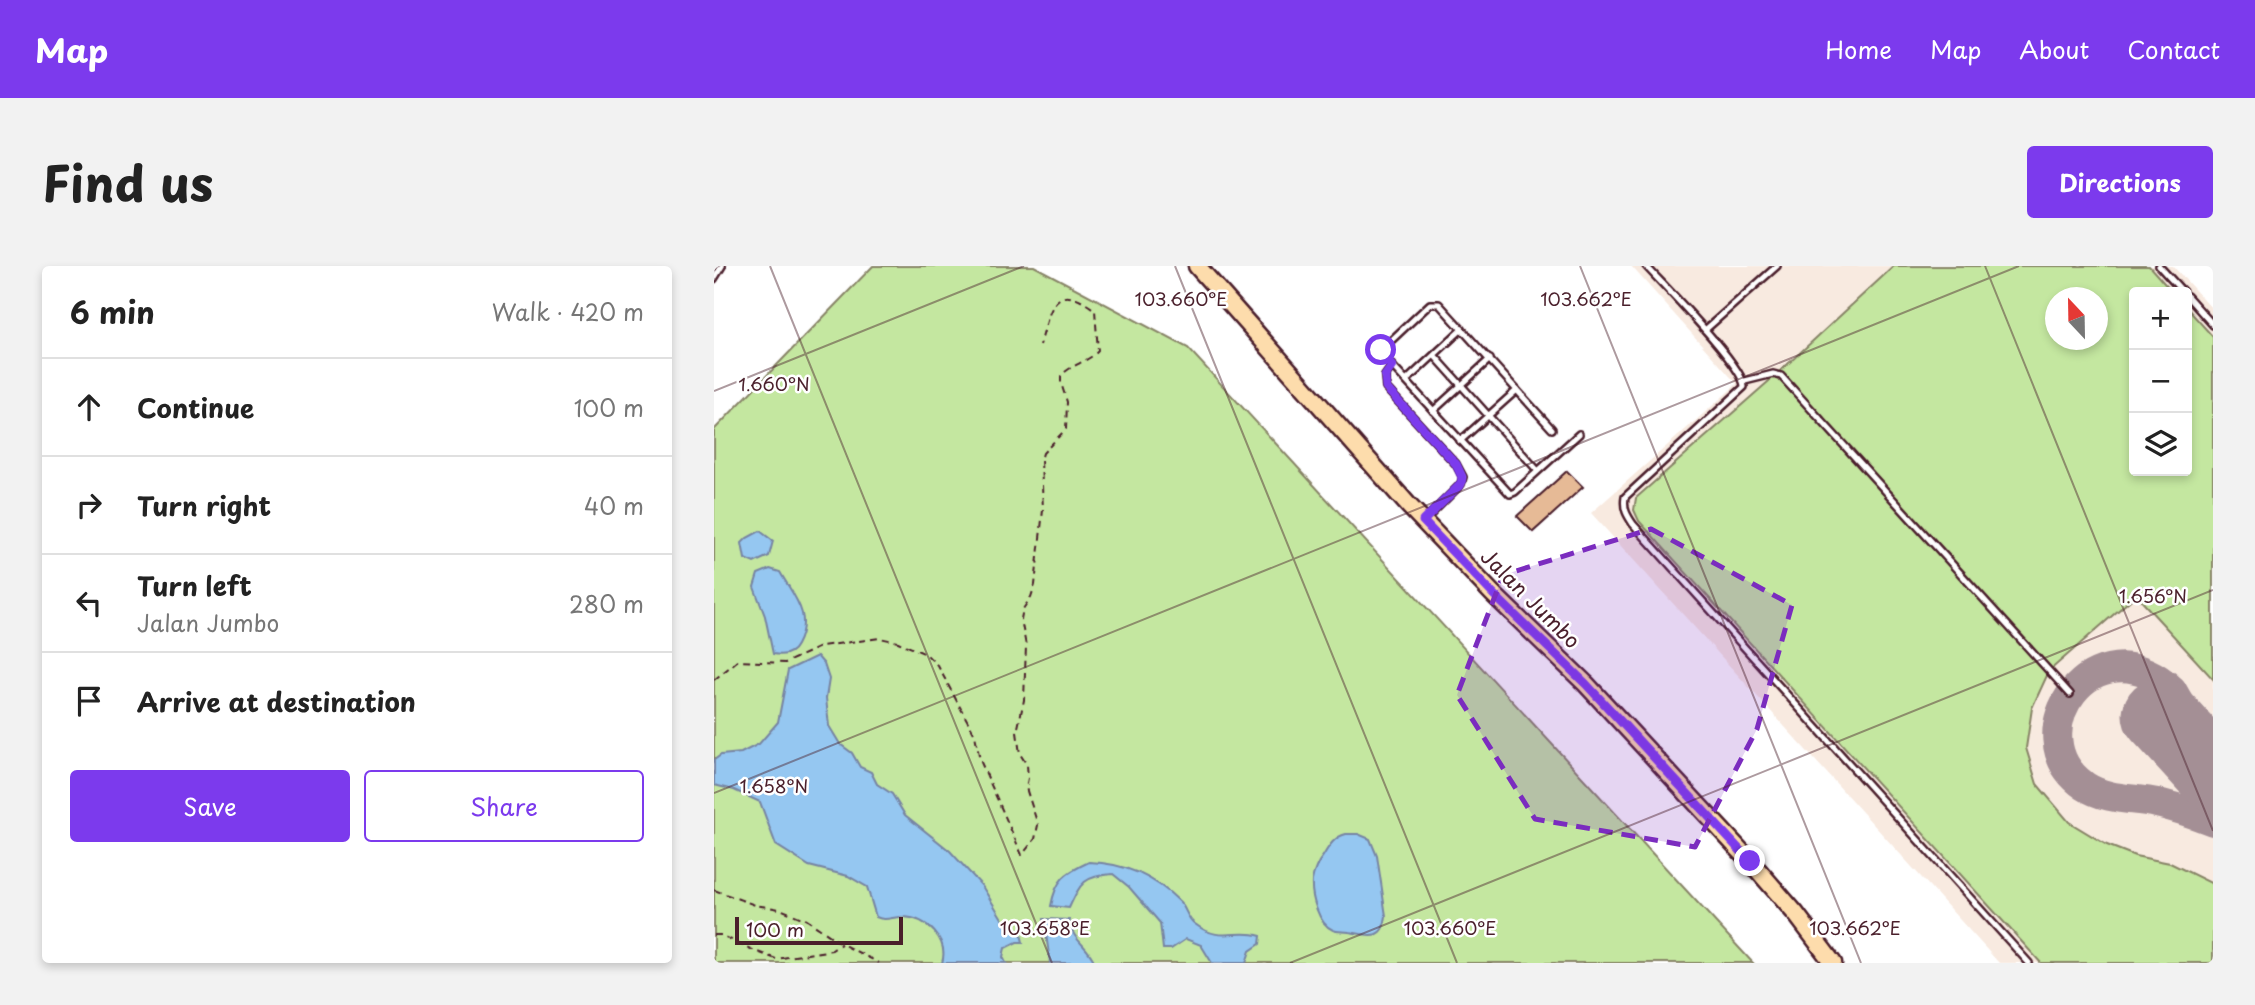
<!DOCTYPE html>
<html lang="en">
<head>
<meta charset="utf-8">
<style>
	:root { --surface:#fff; --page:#f2f2f2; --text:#222; --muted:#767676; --line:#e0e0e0; --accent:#7c3aed }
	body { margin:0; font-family:"Playpen Sans",sans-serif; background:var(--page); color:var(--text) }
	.controls { position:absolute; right:21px; top:21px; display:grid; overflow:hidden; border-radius:7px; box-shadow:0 4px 10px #0003 }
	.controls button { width:63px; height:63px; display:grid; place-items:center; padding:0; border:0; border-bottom:2px solid var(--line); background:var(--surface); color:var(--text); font:35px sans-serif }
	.compass { position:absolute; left:1331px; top:21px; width:63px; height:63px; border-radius:50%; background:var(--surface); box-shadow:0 4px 10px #0003; rotate:338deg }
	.scale { position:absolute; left:21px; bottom:18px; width:168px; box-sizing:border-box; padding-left:7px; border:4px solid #4a1f2b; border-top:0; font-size:19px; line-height:24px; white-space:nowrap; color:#4a1f2b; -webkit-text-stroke:5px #fff; paint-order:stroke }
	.stop { position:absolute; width:21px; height:21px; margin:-16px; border:5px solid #7c3aed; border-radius:50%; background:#fff }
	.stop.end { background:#7c3aed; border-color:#fff; box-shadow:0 2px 7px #0008 }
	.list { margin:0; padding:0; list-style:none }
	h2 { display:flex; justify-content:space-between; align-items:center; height:91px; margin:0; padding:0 28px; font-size:30px }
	h2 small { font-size:23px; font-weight:400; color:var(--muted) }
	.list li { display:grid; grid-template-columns:46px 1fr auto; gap:21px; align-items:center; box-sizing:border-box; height:98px; padding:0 28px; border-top:2px solid var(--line) }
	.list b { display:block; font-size:26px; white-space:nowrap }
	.list p { margin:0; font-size:23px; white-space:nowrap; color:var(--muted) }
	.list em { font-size:23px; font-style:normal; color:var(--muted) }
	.actions { display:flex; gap:14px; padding:21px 28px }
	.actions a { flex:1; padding:16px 0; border:2px solid var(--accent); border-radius:7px; text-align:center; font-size:24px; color:var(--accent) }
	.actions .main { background:var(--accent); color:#fff }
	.icon { flex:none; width:38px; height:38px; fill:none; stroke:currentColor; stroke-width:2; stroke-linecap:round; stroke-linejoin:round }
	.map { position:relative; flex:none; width:1499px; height:697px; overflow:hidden; border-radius:7px }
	header { display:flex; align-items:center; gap:42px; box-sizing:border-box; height:98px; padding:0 35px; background:var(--accent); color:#fff }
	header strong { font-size:33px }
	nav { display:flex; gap:38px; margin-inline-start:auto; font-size:24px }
	.intro { display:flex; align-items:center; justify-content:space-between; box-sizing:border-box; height:168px; padding:0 42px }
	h1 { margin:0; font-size:49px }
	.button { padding:18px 32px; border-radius:7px; background:var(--accent); color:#fff; font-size:24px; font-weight:700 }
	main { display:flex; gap:42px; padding:0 42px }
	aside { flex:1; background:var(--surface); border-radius:7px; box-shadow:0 4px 10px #0003 }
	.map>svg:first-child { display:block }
	.built { fill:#f8eae0; fill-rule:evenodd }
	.green { fill:#c4e7a0; stroke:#878366; stroke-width:2; fill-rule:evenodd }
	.water { fill:#95c7f1; stroke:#7784a2; stroke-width:2 }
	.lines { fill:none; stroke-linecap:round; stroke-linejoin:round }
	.taxiway { stroke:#a48f95; stroke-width:30 }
	.runway { stroke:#a48f95; stroke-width:75 }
	.building { fill:#e6ba96; stroke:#4a1f2b; stroke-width:2 }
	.service-casing { stroke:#4a1f2b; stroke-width:10 }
	.primary-casing { stroke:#4a1f2b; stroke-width:21 }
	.path { stroke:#4a1f2b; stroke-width:2; stroke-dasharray:7 5; stroke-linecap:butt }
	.service { stroke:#fff; stroke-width:5 }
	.primary { stroke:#fddcac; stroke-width:16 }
	.route { stroke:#7c3aed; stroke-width:9 }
	.marked { fill:#7b2cbf; fill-opacity:0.2; stroke:#7b2cbf; stroke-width:5; stroke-dasharray:14 9; stroke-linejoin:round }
	.ticks { fill:none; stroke:#4a1f2b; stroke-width:2; stroke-opacity:0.45 }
	.labels { text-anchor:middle; stroke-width:5; stroke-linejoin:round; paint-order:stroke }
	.street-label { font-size:21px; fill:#4a1f2b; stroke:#fff }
	.ticks-label { font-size:18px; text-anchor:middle; fill:#4a1f2b; stroke:#fff; stroke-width:5; stroke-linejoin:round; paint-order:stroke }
</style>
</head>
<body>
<header>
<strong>Map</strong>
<nav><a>Home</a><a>Map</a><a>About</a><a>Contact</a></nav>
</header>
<div class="intro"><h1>Find us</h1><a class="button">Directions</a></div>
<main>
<aside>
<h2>6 min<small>Walk · 420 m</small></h2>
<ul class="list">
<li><svg class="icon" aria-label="ahead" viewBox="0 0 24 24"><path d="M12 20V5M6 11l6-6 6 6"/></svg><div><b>Continue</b></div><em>100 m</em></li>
<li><svg class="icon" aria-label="right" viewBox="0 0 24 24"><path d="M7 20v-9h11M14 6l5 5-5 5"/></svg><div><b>Turn right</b></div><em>40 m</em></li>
<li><svg class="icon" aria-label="left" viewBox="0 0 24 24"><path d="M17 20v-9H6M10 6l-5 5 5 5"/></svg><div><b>Turn left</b><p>Jalan Jumbo</p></div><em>280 m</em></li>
<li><svg class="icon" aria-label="arrive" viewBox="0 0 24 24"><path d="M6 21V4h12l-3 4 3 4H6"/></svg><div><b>Arrive at destination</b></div></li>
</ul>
<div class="actions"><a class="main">Save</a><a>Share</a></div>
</aside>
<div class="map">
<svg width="1499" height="697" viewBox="0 0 1499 697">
	<rect width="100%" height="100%" fill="#fff"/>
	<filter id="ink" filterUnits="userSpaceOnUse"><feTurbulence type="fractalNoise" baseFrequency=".0143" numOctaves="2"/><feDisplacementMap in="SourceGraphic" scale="14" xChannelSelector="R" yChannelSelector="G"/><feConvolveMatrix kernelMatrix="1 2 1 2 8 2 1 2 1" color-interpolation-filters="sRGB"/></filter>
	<g filter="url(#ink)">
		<!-- built -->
		<path class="built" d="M917,0H1459L1499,44V697H1285L877,247L1023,118ZM1420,26H1473V205H1420ZM1342,32H1384V74H1342Z"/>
		<!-- green -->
		<path class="green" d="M159,0H320L474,82L1039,697H0V164Z
			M1180,0H1435L1458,26H1420V205H1473V42L1499,71V413L1422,329L1335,405L1318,442L1312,482L1323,518L1355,556L1393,579L1421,590L1456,597L1499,618V697H1327L925,255L920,244L922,232L1063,108ZM1342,32H1384V74H1342Z"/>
		<!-- water -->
		<path class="water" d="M46,265L59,275L55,290L40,297L31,293L28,277L33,272Z
			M56,303L66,306C80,331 99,349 83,379C78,389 69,390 59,388L51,350L40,321L44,308Z
			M103,390L110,398L115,413L112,432L115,460L126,478L138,487L146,501L157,506L163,518L178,528L191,549L236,585L268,620L292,659L306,664L309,676H303L291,682L289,691L292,697H228C235,674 213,652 190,651C179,650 173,656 162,651L153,621L134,610L95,600L62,579L46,536L20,524L0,519V494L7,489L27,487L45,478L64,456L74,404Z
			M632,568H644L656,573L663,590L672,650C669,676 654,669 635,666C630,665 623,666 619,664C604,658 597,630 598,615C599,607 604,596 609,590C615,580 620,571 632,568Z
			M375,596C411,597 440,610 466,636C472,642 473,653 481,658C507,678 522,662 547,670L546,678L536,685L532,697H498L487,679L472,673L457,683H449L446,657L415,621L399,608C370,610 367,616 355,642L337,640C342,613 351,607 375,596Z
			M330,653L355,654C358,675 374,679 381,697H336Z"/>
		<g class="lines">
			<!-- taxiway -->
			<path class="taxiway" d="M1499,497L1458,424C1381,352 1299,470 1371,520C1392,534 1419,532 1443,537C1462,541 1481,548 1499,555"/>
			<!-- runway -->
			<path class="runway" d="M1446,449L1499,507"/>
		</g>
		<!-- building -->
		<path class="building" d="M853,205L869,221L819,266L803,250Z"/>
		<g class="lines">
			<defs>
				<path id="service" d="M932,0C949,19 1031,101 1030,121L911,231C909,243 913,249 919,258L1315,697
					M1445,0L1469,26
					M0,13L8,0
					M1473,30L1499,59
					M991,64L1063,0
					M720,89L824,205
					M678,100L671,110L672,122L742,198L749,211L747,218L712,253
					M692,115L748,63
					M1031,115L1059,108L1067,110L1356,428
					M719,145L776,93
					M838,163L725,38H716L667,84L669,90L796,228L801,226L865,168
					M746,175L803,124"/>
				<path id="primary" d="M483,0L695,240L779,328L872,418L1036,595L1082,648L1119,697"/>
			</defs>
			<!-- service casing -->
			<use href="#service" class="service-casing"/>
			<!-- primary casing -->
			<use href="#primary" class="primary-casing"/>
			<!-- path -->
			<path class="path" d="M0,414L23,395L71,397L108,380L166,372L184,376L212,388L224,400L261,469L266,494L308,589L321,573L324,559L312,522L314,512L313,499L306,488L303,466L310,434L312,380L307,353L309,343L317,331L321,319L329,244L327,194L329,187L352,163L353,136L347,117V110C357,98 373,97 384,85L381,44C338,12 337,44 326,79
				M0,624L41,639L66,643L93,654L128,678L165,697
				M0,669H7L41,685L62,693L118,684L127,678"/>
			<!-- service -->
			<use href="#service" class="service"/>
			<!-- primary -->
			<use href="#primary" class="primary"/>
		</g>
	</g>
	<g class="lines" filter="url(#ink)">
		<!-- route -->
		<path class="route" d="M667,84L669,90L678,100L671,110L672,122L742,198L748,211L747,218L709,255L779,328L872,418L1036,595"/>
	</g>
	<!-- marked area -->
	<path class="marked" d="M937,263L1078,339L1043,463L981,581L821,553L743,429L789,309Z"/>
	<!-- ticks -->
	<path class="ticks" d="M56,0L338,697M461,0L743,697M866,0L1147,697M1271,0L1499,565M0,125L310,0M0,527L1305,0M576,697L1499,324"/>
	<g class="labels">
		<!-- street labels -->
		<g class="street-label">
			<text transform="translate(816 333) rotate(45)" y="7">Jalan Jumbo</text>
		</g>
	</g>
	<g class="ticks-label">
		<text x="467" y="40">103.660°E</text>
		<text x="872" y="40">103.662°E</text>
		<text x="60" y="125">1.660°N</text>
		<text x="1439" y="337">1.656°N</text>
		<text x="60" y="527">1.658°N</text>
		<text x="331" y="669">103.658°E</text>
		<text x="736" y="669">103.660°E</text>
		<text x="1141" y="669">103.662°E</text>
	</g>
</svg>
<div class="controls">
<button>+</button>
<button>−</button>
<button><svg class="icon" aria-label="layers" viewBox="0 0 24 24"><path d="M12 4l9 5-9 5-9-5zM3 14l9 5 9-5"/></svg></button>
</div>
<svg class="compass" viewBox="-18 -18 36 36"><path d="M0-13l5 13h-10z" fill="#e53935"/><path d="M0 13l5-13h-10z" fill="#767676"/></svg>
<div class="scale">100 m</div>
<div class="stop" style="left:667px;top:84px"></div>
<div class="stop end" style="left:1036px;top:595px"></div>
</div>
</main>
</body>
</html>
